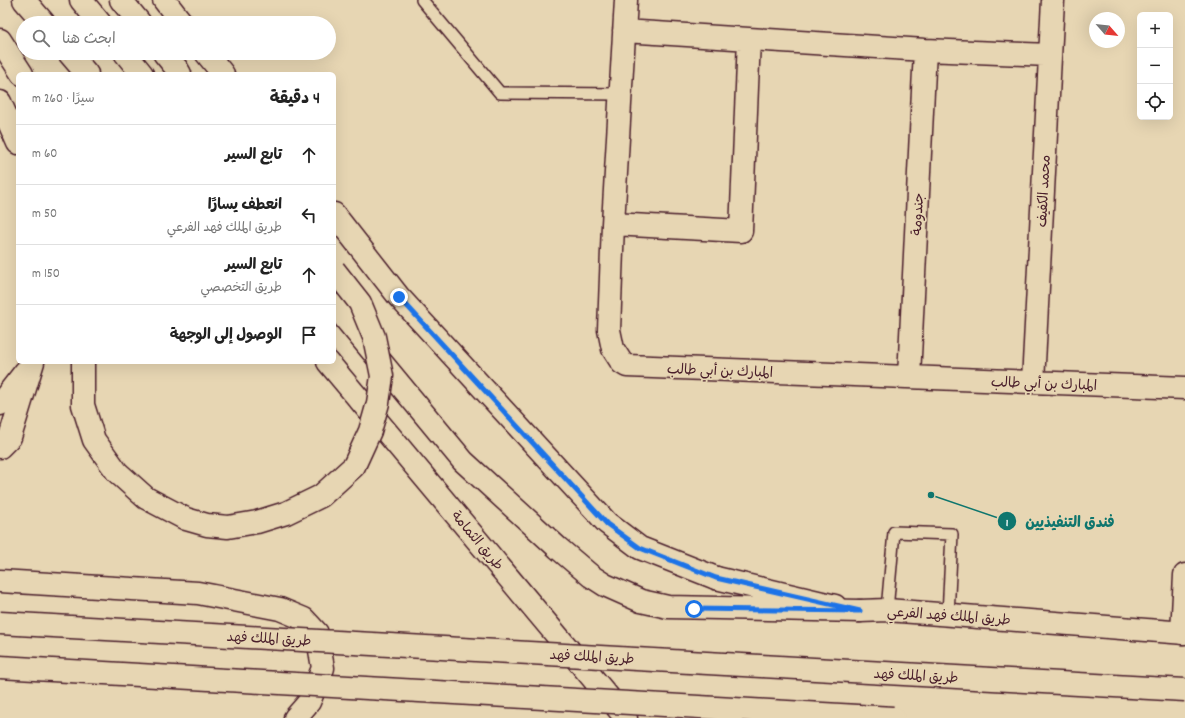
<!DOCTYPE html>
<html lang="ar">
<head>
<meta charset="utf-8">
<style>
	:root { --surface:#fff; --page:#f6f6f6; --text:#222; --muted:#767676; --line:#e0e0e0 }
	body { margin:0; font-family:Dekko,"Playpen Sans Arabic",sans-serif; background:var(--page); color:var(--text); direction:rtl }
	.controls { position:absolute; right:12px; top:12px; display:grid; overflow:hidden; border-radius:6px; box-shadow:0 4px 16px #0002 }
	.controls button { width:36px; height:36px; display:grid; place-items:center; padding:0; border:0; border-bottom:1px solid var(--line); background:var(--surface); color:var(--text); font:20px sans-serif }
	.compass { position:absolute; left:1089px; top:12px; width:36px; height:36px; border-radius:50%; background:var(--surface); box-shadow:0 4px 16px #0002; rotate:118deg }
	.stop { position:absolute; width:12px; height:12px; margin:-9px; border:3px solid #1a73e8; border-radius:50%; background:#fff }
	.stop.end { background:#1a73e8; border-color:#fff; box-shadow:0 1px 4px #0008 }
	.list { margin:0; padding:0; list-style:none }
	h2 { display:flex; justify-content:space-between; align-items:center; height:52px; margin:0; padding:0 16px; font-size:17px }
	h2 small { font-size:13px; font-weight:400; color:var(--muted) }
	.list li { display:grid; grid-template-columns:26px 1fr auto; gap:12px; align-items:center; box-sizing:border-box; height:60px; padding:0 16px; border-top:1px solid var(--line) }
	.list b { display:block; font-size:15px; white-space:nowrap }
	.list p { margin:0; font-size:13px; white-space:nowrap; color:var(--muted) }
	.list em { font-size:13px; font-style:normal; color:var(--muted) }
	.icon { flex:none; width:22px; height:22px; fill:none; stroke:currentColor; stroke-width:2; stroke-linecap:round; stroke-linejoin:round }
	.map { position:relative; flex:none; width:1185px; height:718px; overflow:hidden; direction:ltr }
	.search { position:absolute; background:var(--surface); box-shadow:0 4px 16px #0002; left:16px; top:16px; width:320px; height:44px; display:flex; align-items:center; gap:10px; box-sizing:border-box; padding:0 14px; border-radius:22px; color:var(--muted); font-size:15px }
	.panel { position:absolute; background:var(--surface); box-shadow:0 4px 16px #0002; left:16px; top:72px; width:320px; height:292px; border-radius:6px; direction:rtl }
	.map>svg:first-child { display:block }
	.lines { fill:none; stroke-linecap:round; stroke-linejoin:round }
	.service-casing { stroke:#4a1f2b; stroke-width:14 }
	.minor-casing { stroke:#4a1f2b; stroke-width:25 }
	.tertiary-casing { stroke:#4a1f2b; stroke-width:25 }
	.secondary-casing { stroke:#4a1f2b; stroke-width:25 }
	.primary-casing { stroke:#4a1f2b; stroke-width:25 }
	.service { stroke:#e7d6b3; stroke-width:11 }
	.minor { stroke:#e7d6b3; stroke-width:22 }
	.tertiary { stroke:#e7d6b3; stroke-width:22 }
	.secondary { stroke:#e7d6b3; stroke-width:22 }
	.primary { stroke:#e7d6b3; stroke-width:22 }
	.primary-bridge-casing { stroke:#4a1f2b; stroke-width:25; stroke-linecap:butt }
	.motorway-bridge-casing { stroke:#4a1f2b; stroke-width:25; stroke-linecap:butt }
	.primary-bridge { stroke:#e7d6b3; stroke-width:22 }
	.motorway-bridge { stroke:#e7d6b3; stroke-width:22 }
	.route { stroke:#1a73e8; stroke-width:5 }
	.labels { text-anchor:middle; stroke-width:3.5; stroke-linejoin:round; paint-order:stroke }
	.street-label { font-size:14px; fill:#4a1f2b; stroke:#e7d6b3 }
	.leader { fill:none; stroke:#0f766e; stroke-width:1.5 }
	.callout-dot { fill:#0f766e; stroke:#e7d6b3; stroke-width:1.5 }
	.mark-label { font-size:12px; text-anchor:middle; font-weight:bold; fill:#fff }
	.callout-label { font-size:15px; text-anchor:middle; font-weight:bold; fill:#0f766e; stroke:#e7d6b3; stroke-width:3.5; stroke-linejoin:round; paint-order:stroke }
</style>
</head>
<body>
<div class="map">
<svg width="1185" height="718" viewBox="0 0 1185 718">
	<rect width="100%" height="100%" fill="#e7d6b3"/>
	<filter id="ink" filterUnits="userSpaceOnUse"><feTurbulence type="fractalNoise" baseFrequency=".025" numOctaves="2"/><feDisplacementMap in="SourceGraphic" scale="8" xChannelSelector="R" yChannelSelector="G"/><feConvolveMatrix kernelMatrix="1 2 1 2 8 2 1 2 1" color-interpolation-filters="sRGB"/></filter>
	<g filter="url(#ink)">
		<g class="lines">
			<defs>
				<path id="service" d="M422,0L500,93L620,94
					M887,610L894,532L952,534L948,615"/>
				<path id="minor" d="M626,0L613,224L609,330L613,349L622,363L627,366L1185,388
					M624,31L925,50L1050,55
					M613,224L741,231L749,39
					M909,377L925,50
					M1033,382L1053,0
					M716,578L835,606
					M1182,633L1185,575"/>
				<path id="tertiary" d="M0,581L198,593L280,609L304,619L317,633L323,668L309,702L295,718"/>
				<path id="secondary" d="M121,0L140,23
					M164,0L182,23
					M164,53L177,69
					M206,53L223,74
					M334,214L399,297L607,523L640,548L716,578
					M860,611L887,610L1185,633"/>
				<path id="primary" d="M24,0L44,23
					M81,0L100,23
					M0,40L22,74
					M69,53L87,74
					M125,53L142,74
					M177,69L180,74
					M0,102L18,143
					M334,305L463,461L558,548L591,576L605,585L641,601L668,607L860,611
					M328,362L626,718
					M0,404L25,372
					M0,447L10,437L33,362"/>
			</defs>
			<!-- service casing -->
			<use href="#service" class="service-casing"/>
			<!-- minor casing -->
			<use href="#minor" class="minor-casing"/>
			<!-- tertiary casing -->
			<use href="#tertiary" class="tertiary-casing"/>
			<!-- secondary casing -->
			<use href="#secondary" class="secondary-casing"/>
			<!-- primary casing -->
			<use href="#primary" class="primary-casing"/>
			<!-- service -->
			<use href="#service" class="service"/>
			<!-- minor -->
			<use href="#minor" class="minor"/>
			<!-- tertiary -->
			<use href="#tertiary" class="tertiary"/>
			<!-- secondary -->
			<use href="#secondary" class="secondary"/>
			<!-- primary -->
			<use href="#primary" class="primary"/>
			<defs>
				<path id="primary-bridge" d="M83,362V405L94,440L117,472L146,498L186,519L207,525L228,527L257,522L286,513L321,496L354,466L370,431L378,403L382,376L374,337L360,303L334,270"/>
				<path id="motorway-bridge" d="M0,623L1185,690
					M0,667L893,718"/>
			</defs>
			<!-- primary-bridge casing -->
			<use href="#primary-bridge" class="primary-bridge-casing"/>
			<!-- motorway-bridge casing -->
			<use href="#motorway-bridge" class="motorway-bridge-casing"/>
			<!-- primary-bridge -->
			<use href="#primary-bridge" class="primary-bridge"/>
			<!-- motorway-bridge -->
			<use href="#motorway-bridge" class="motorway-bridge"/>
		</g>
	</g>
	<g class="lines" filter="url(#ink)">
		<!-- route -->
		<path class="route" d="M399,297L607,524L640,548L716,578L860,611L694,609"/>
	</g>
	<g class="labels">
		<!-- street labels -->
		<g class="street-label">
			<text transform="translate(1043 191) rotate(-87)" y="5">محمد الكفيف</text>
			<text transform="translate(917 214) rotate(-87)" y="5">جندومة</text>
			<text transform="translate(720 370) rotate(2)" y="5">المبارك بن أبي طالب</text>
			<text transform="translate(1044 383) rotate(2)" y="5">المبارك بن أبي طالب</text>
			<text transform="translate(478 540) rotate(50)" y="5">طريق الثمامة</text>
			<text transform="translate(949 615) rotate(4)" y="5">طريق الملك فهد الفرعي</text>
			<text transform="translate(269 638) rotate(3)" y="5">طريق الملك فهد</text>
			<text transform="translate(592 656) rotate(3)" y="5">طريق الملك فهد</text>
			<text transform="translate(916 675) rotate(3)" y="5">طريق الملك فهد</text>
		</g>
	</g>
	<!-- callouts -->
	<path class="leader" d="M931 495L1007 521"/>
	<g class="callout-dot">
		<circle cx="931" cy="495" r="4"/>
		<circle cx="1007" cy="521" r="10"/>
	</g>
	<g class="mark-label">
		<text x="1007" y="526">1</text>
	</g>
	<g class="callout-label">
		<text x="1070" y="527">فندق التنفيذيين</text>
	</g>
</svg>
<div class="controls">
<button>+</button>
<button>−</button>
<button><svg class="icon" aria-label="locate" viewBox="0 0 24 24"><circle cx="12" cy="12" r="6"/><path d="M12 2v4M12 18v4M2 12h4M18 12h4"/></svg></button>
</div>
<svg class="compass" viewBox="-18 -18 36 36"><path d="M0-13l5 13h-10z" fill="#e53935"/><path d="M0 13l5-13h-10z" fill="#767676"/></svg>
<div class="stop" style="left:694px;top:609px"></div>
<div class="stop end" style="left:399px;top:297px"></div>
<div class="search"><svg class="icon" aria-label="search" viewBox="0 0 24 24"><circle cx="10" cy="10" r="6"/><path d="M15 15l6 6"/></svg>ابحث هنا</div>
<section class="panel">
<h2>4 دقيقة<small>سيرًا · 260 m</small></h2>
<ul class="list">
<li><svg class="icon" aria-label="ahead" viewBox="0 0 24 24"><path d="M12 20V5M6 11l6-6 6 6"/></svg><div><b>تابع السير</b></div><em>60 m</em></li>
<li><svg class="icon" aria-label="left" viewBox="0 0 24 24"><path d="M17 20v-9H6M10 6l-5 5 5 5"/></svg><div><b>انعطف يسارًا</b><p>طريق الملك فهد الفرعي</p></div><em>50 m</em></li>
<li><svg class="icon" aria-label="ahead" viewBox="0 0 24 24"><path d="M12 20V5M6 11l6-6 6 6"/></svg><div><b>تابع السير</b><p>طريق التخصصي</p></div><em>150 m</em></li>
<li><svg class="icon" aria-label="arrive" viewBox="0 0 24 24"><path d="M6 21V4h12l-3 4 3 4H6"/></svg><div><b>الوصول إلى الوجهة</b></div></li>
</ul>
</section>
</div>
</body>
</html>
